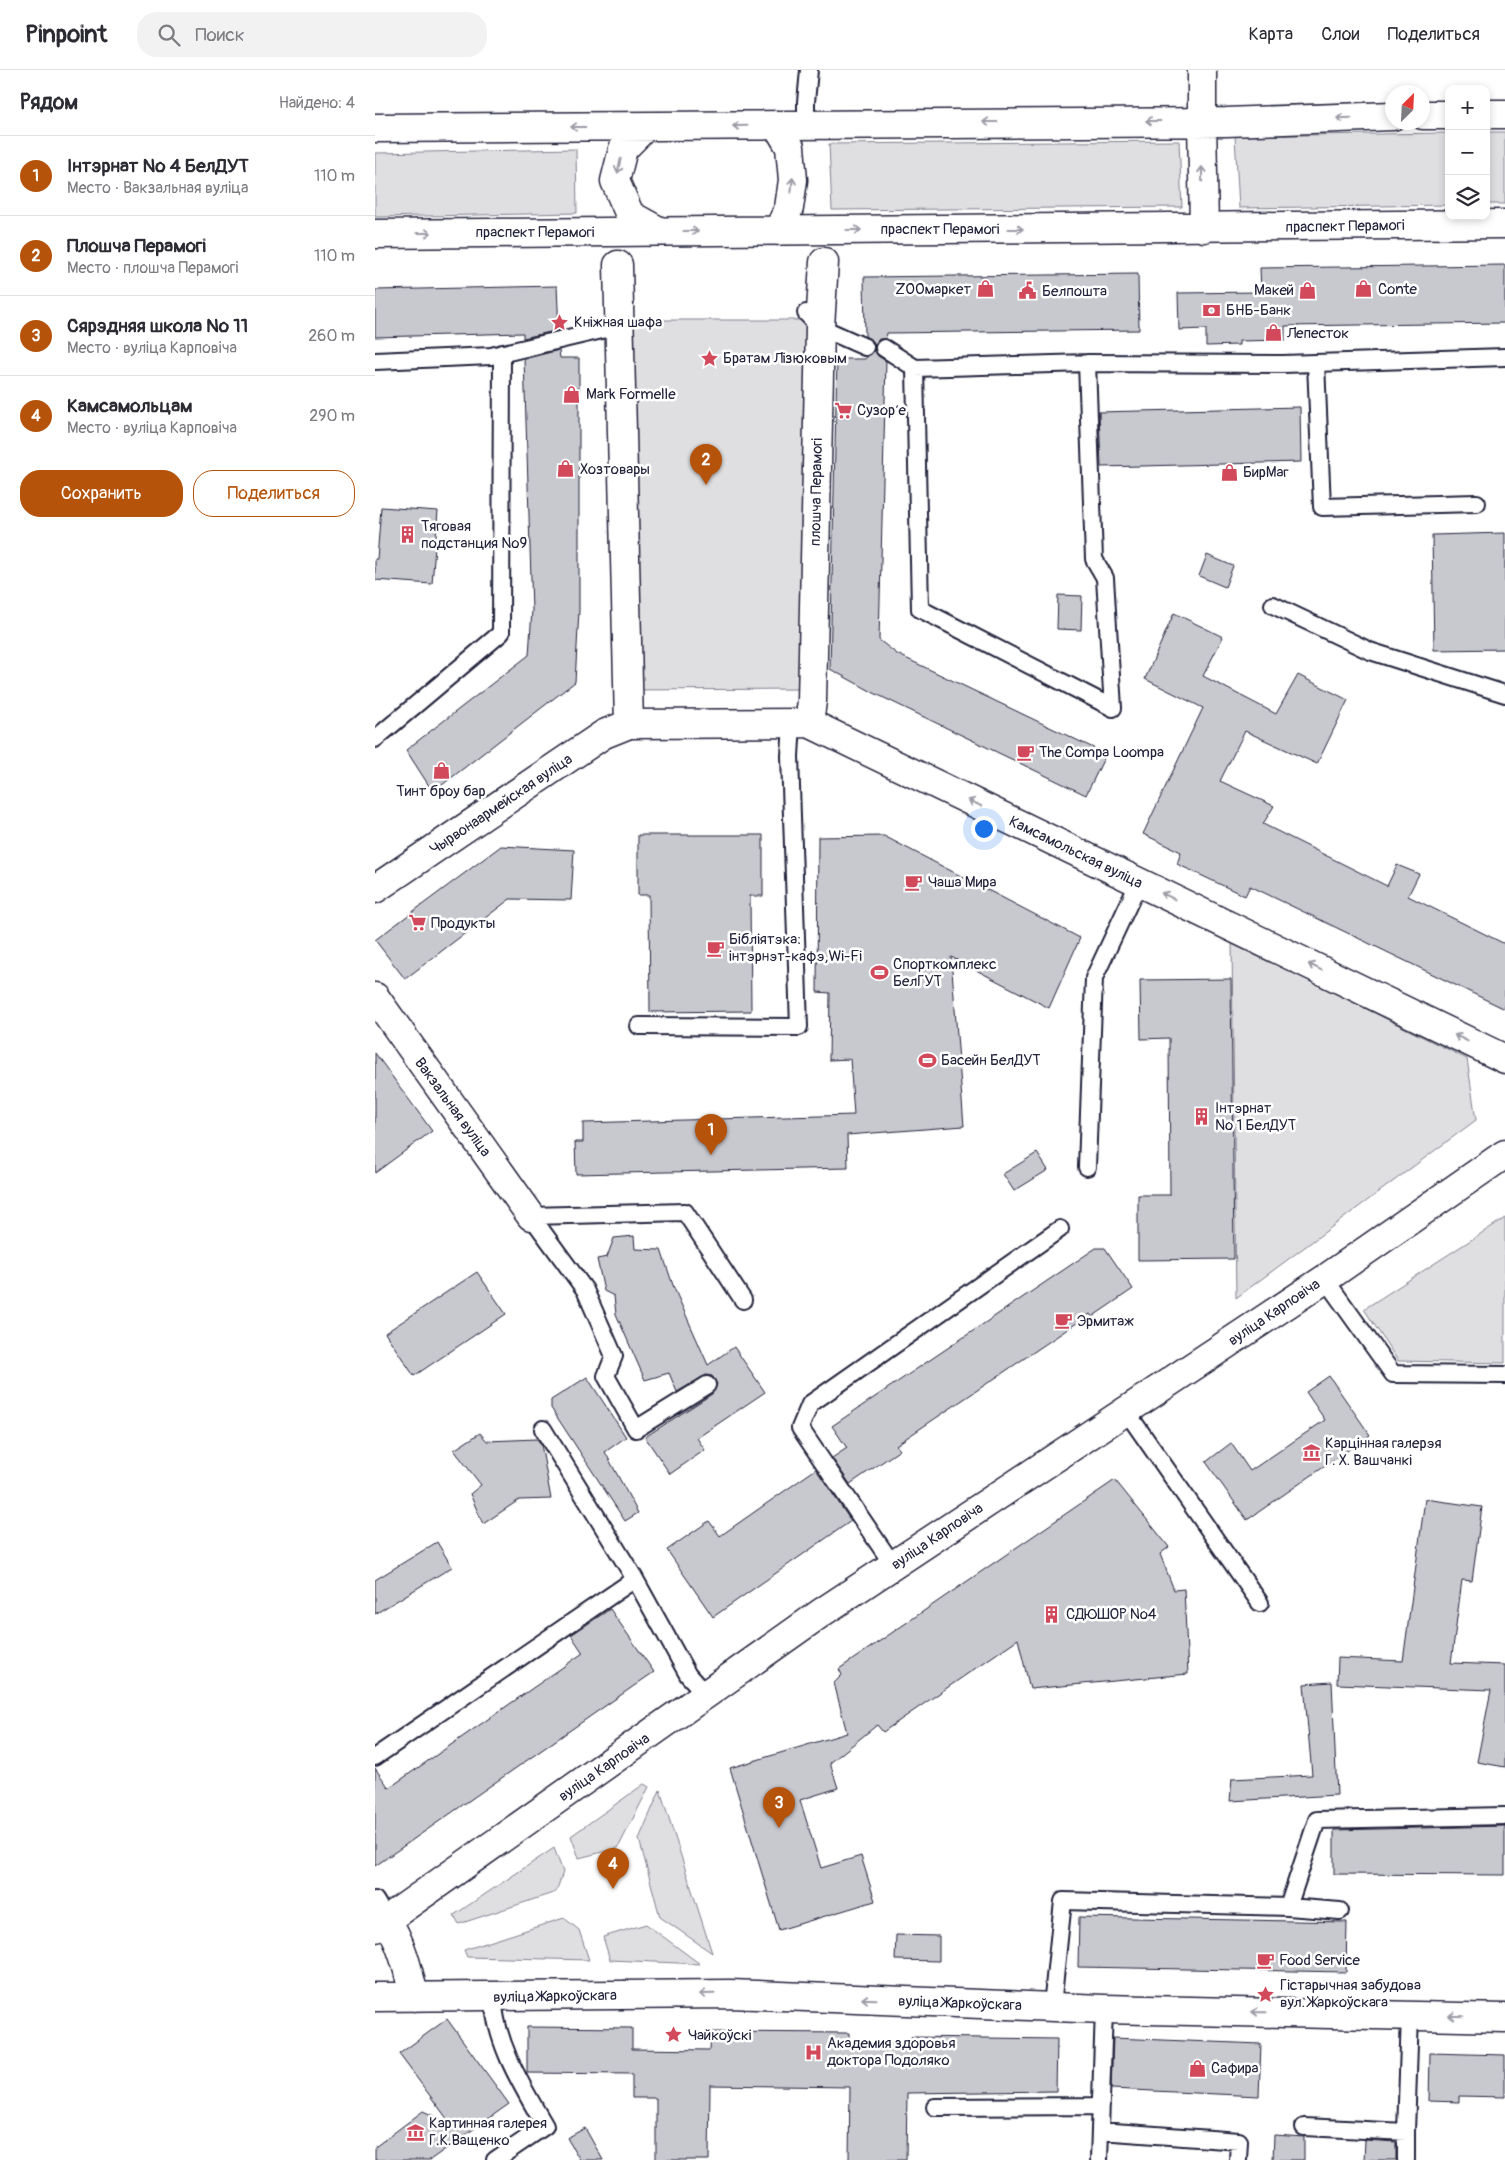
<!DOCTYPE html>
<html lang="ru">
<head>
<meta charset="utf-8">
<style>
	:root { --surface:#fff; --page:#f2f2f3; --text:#2b2b33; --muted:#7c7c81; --line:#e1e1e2; --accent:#b45309 }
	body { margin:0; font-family:Pangolin,sans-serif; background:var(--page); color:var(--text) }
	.controls { position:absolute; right:15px; top:15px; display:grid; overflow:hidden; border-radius:10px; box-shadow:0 2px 8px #0003 }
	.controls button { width:45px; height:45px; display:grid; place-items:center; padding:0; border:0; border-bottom:1px solid var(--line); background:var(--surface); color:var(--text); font:25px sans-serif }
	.compass { position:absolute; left:1010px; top:15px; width:45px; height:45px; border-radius:50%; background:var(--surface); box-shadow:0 2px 8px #0003; rotate:24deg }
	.you { position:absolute; left:608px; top:758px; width:18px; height:18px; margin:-12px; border:4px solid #fff; border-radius:50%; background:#1a73e8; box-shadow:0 0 0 8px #1a73e833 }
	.badge { display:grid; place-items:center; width:32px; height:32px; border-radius:50%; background:var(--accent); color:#fff; font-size:16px; font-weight:700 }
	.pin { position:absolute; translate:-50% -41px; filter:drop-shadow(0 1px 2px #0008) }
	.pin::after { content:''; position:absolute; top:26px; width:18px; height:15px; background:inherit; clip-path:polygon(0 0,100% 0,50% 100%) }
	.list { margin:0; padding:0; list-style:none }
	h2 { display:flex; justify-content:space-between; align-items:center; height:65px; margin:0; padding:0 20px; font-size:21px }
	h2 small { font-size:16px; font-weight:400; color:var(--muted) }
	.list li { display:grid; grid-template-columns:32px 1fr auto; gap:15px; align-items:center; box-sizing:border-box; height:80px; padding:0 20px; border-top:1px solid var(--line) }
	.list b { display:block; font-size:19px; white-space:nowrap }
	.list p { margin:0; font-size:16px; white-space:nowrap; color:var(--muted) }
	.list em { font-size:16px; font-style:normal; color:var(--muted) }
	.actions { display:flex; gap:10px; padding:15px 20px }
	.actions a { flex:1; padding:11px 0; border:1px solid var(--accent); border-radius:20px; text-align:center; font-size:18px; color:var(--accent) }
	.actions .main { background:var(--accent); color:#fff }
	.icon { flex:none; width:28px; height:28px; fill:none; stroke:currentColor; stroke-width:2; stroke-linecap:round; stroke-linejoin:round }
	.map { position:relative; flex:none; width:1130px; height:2090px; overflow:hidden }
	header { display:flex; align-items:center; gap:30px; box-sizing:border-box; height:70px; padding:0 25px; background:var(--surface); border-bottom:1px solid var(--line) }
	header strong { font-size:24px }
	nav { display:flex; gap:28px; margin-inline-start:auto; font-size:18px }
	.search { width:350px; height:45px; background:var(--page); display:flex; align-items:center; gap:12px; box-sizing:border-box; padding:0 18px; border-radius:20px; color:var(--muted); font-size:19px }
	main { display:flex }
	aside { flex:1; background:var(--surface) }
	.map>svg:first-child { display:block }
	.green { fill:#dfdfe2; stroke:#80808e }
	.building { fill:#c8c8cf; stroke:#22223b }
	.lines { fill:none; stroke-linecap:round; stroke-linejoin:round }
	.lane-casing { stroke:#22223b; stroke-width:20 }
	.street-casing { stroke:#22223b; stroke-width:31 }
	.secondary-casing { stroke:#22223b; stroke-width:31 }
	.primary-casing { stroke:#22223b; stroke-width:31 }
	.lane { stroke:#fff; stroke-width:16 }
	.street { stroke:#fff; stroke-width:28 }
	.secondary { stroke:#fff; stroke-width:28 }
	.primary { stroke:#fff; stroke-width:28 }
	.oneway { stroke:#9c9ca7 }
	.labels { text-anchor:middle; stroke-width:5; stroke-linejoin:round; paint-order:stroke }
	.street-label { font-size:15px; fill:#22223b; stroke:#fff }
	.poi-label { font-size:15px; fill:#22223b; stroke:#fff; text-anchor:start }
</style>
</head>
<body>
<header>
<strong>Pinpoint</strong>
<div class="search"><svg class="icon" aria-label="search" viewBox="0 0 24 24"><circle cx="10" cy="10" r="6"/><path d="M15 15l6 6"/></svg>Поиск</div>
<nav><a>Карта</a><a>Слои</a><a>Поделиться</a></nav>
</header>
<main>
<aside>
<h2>Рядом<small>Найдено: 4</small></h2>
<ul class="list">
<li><span class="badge">1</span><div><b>Інтэрнат № 4 БелДУТ</b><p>Место · Вакзальная вуліца</p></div><em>110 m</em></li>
<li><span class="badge">2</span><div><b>Плошча Перамогі</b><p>Место · плошча Перамогі</p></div><em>110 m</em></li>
<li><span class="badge">3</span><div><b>Сярэдняя школа № 11</b><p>Место · вуліца Карповіча</p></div><em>260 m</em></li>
<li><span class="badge">4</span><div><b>Камсамольцам</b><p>Место · вуліца Карповіча</p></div><em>290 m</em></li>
</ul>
<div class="actions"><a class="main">Сохранить</a><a>Поделиться</a></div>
</aside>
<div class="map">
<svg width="1130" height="2090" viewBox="0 0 1130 2090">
	<rect width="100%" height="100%" fill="#fff"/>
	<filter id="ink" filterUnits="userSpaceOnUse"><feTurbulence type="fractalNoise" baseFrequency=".02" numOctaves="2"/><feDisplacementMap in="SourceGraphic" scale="10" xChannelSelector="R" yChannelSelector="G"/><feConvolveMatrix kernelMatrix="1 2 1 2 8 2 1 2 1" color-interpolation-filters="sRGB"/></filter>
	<g filter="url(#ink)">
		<!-- green -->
		<path class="green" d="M1111,62H1130V134H1111Z
			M1074,63V135L864,138L860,66Z
			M804,71L807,137L457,140L454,74Z
			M201,79L202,143L0,147V83Z
			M249,250H431L433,619L252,620Z
			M857,872L1092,989L1101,1050L861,1228Z
			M1130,1148V1293L1023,1291L989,1239Z
			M269,1714L274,1717L243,1778L204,1788L196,1766Z
			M285,1720L337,1883L285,1847L264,1769Z
			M179,1778L188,1802L181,1822L84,1854L79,1845Z
			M189,1848L204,1860L214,1890L92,1887L89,1880Z
			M271,1854L325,1894L235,1890L228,1867Z"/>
		<!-- building -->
		<path class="building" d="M1130,195V253L910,256V270L864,271V275L831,276V259L804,260L803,223L886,222L885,198Z
			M763,204L764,260L512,263L511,269H504L500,275L498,271L490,266L489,207Z
			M182,216L184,260L148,268V263L0,267V220Z
			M184,280L185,288H204V541L200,612L58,722L31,680L154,585L157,540L149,289Z
			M499,280L503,286L511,291L504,570L522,584L731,684L711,725L501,624L455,599L462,289H490Z
			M925,337L926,392L726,397L724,342Z
			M6,437L63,441L57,514L0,510V489H2Z
			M1130,463V579L1059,580L1057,465Z
			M832,485L858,496L850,517L824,506Z
			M683,525L707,526L706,560L682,559Z
			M799,543L848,567L828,606L901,644L923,605L973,630L942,694L870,661L845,711L899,736L888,754L1012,816L1022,795L1044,804L1033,826L1130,874V939L875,816L870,826L802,794L806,782L768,764L828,638L770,609Z
			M263,765H388V826H375L376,941L275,942L274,825H263Z
			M509,766L705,868L674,938L576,887L589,1056L472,1065L473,1098L201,1104L200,1072H208V1053L479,1045L475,989L454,990L455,923L442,922L443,767Z
			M126,776L199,780L196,830L135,829L30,909L0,870Z
			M856,909L859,1189L763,1190V1125H795L794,968L766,969L765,910Z
			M0,983L57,1061L0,1103Z
			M662,1083L673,1100L639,1121L628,1104Z
			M259,1166L260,1179L286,1180L299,1218L333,1295L359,1277L390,1322L322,1368L330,1380L295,1404L270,1367L337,1324L342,1314L337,1306L331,1305L302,1322L294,1303L270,1310L241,1244L239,1226L229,1221L222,1189L232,1187L239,1168Z
			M721,1178H730L758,1219L717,1247L715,1244L521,1375L525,1380L475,1414L457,1388L472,1378L457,1356Z
			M102,1202L131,1244L39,1306L10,1263Z
			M954,1306L995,1365L872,1450L831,1392L856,1373L875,1401L950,1350L931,1322Z
			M212,1307L251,1367L230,1382L263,1443L250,1451L176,1338V1330Z
			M105,1363L112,1371L162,1369L166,1374L176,1429L144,1430L108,1454L95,1424L106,1415L79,1380Z
			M441,1399L476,1451L338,1547L292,1480L334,1451L345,1466Z
			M740,1410L794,1477L785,1484L799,1520L809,1519L813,1604L655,1619L643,1569L508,1662L502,1655L455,1693L463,1718L425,1730L446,1798L486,1786L500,1831L404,1860L355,1698L472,1663L459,1613L467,1605L464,1599Z
			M1050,1429L1107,1437L1097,1511L1087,1510L1076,1593L1130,1595V1697L1102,1692L1116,1620L962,1614L963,1588L1028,1591Z
			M62,1472L77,1497L0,1544V1510Z
			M235,1539L279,1602L0,1796V1698L14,1718L208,1583L196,1565Z
			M957,1612L962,1725L855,1731L857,1709L937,1705L929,1614Z
			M1130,1756V1805L959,1804V1760Z
			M704,1847L972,1852L971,1902L703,1897Z
			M521,1865L564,1866V1891L520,1890Z
			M72,1949L134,2034L55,2090H0V2077L48,2041L76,2054L24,1984Z
			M152,1957L257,1958V1979L335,1980L336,1962L474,1963V1971L536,1973V1967L682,1969L681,2021L532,2023L531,2090H474L475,2017L335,2015L334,2090H281V2028H257V2004L152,2003Z
			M738,1968L886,1974L884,2026L736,2019Z
			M1055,1983L1130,1985V2027L1084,2026V2032L1054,2031Z
			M210,2058L228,2090H205L192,2068Z
			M899,2065L929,2067V2090H898Z
			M990,2070L1021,2072V2090H989Z"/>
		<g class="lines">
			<defs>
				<path id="lane" d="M431,54V32L434,0
					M431,243L445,257L490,277
					M509,278L540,298L545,539L738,638
					M0,291L116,286L244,256L248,250
					M712,293L719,489L730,508L738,638
					M941,293L947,437L1102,433
					M540,298L712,293L908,294L1130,287
					M898,535L995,581L1130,624
					M0,669L126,563L127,283
					M264,956L424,957L415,686L417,653
					M712,1097L719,908L764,812
					M156,1146L210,1220L239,1286L231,1306L261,1359L332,1315
					M156,1146L310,1142L368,1230
					M950,1209L1018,1304L1130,1305
					M751,1341L885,1533
					M168,1359L260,1509L313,1605L331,1625
					M518,1495L425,1358L435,1334L685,1159
					M0,1687L260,1509
					M0,1830L12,1850
					M913,1837L965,1841
					M118,1926C120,1973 147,2016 170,2056L120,2090
					M677,1936L688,1831L913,1837L942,1750L1130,1746
					M560,2037L726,2036
					M929,2057L1031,2062L1035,1945
					M725,2061L864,2071L863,2090
					M1031,2062V2090
					M724,2090L729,1939"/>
				<path id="street" d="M827,51V0
					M243,195L254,654
					M434,653L437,631L445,257L449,192
					M0,927L156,1146"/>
				<path id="secondary" d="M0,819L229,664L254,654L434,653L1130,989
					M12,1850C26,1872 34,1901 39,1927
					M0,1858L446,1543L950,1209L1130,1084
					M0,1927L355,1924L729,1939L1130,1948"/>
				<path id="primary" d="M1111,44H1130
					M1048,45H1074
					M827,51L829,158
					M402,55L415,77L418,110L414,138L403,161
					M270,57L248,79L240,111L255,145L284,161
					M0,58L851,52L1018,46
					M0,164L1130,154"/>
			</defs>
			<!-- lane casing -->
			<use href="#lane" class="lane-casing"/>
			<!-- street casing -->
			<use href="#street" class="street-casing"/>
			<!-- secondary casing -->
			<use href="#secondary" class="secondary-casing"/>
			<!-- primary casing -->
			<use href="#primary" class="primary-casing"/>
			<!-- lane -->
			<use href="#lane" class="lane"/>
			<!-- street -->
			<use href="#street" class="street"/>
			<!-- secondary -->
			<use href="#secondary" class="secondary"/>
			<!-- primary -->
			<use href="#primary" class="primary"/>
		</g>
		<!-- one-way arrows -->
		<defs><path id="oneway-shaft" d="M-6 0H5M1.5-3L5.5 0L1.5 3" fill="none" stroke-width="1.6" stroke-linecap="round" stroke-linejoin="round" transform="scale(1.25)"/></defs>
		<g class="oneway">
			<use href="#oneway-shaft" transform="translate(969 48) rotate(178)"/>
			<use href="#oneway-shaft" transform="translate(778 51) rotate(180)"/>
			<use href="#oneway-shaft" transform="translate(615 52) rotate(180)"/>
			<use href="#oneway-shaft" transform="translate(365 56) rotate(179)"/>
			<use href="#oneway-shaft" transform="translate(203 57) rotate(180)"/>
			<use href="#oneway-shaft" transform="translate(244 96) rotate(103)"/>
			<use href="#oneway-shaft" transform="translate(827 104) rotate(-91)"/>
			<use href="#oneway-shaft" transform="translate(417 115) rotate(-85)"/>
			<use href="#oneway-shaft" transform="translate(641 159)"/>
			<use href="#oneway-shaft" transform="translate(479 160)"/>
			<use href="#oneway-shaft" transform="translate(316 161)"/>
			<use href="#oneway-shaft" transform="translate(49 163)"/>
			<use href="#oneway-shaft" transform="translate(600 733) rotate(-154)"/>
			<use href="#oneway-shaft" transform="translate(793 826) rotate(-154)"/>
			<use href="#oneway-shaft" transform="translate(940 897) rotate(-154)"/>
			<use href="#oneway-shaft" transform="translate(1086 968) rotate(-154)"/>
			<use href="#oneway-shaft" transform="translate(332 1924) rotate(179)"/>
			<use href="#oneway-shaft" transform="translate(494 1929) rotate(-178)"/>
			<use href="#oneway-shaft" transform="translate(884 1942) rotate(-179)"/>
			<use href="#oneway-shaft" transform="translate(1081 1946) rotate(-178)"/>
		</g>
	</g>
	<!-- icons -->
	<defs>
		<symbol id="shop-bare" viewBox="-9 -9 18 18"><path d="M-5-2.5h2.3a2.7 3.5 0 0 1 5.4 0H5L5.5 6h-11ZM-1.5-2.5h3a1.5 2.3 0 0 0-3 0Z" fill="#d1495b" stroke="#fff" stroke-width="2.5" paint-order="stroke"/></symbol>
		<symbol id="civic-bare" viewBox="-9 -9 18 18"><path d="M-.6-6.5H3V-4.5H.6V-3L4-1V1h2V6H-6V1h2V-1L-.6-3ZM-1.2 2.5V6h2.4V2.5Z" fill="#d1495b" stroke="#fff" stroke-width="2.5" paint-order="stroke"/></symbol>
		<symbol id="bank-bare" viewBox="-9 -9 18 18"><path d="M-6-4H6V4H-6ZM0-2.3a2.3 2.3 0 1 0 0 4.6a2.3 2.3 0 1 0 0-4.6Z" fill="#d1495b" stroke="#fff" stroke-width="2.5" paint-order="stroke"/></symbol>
		<symbol id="sight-bare" viewBox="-9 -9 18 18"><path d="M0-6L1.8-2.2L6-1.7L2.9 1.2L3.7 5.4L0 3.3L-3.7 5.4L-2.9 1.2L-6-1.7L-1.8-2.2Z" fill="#d1495b" stroke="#fff" stroke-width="2.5" paint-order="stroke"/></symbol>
		<symbol id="supermarket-bare" viewBox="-9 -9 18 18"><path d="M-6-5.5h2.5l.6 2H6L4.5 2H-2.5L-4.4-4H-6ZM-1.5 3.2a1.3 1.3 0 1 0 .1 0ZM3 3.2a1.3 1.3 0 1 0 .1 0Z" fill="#d1495b" stroke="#fff" stroke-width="2.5" paint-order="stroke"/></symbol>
		<symbol id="building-bare" viewBox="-9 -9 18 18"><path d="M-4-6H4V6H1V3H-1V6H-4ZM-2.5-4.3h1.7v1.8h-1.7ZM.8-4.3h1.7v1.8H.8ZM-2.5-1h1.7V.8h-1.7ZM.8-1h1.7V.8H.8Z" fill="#d1495b" stroke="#fff" stroke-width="2.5" paint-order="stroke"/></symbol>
		<symbol id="cafe-bare" viewBox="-9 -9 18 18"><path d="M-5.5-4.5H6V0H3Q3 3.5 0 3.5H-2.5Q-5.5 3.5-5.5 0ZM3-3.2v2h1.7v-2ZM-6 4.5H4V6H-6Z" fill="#d1495b" stroke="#fff" stroke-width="2.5" paint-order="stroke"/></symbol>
		<symbol id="stadium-bare" viewBox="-9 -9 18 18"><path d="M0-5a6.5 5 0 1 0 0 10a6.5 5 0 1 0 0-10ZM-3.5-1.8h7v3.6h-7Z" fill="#d1495b" stroke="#fff" stroke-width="2.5" paint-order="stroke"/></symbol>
		<symbol id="museum-bare" viewBox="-9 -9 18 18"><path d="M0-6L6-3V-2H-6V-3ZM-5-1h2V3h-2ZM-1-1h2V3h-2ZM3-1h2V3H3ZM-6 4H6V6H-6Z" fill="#d1495b" stroke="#fff" stroke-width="2.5" paint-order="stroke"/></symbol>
		<symbol id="hospital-bare" viewBox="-9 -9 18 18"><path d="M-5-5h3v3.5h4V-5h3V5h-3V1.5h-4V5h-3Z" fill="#d1495b" stroke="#fff" stroke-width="2.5" paint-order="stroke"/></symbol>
	</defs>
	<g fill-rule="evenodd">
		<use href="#shop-bare" x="598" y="206" width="25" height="25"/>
		<use href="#shop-bare" x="976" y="206" width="25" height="25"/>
		<use href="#shop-bare" x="920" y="208" width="25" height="25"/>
		<use href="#civic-bare" x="640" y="208" width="25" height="25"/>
		<use href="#bank-bare" x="824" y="228" width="25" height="25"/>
		<use href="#sight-bare" x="172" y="240" width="25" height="25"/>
		<use href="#shop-bare" x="886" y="250" width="25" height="25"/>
		<use href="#sight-bare" x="322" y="276" width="25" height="25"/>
		<use href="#shop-bare" x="184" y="312" width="25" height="25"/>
		<use href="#supermarket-bare" x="456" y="328" width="25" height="25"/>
		<use href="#shop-bare" x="178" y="386" width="25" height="25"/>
		<use href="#shop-bare" x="842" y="390" width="25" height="25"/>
		<use href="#building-bare" x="20" y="452" width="25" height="25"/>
		<use href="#cafe-bare" x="638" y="670" width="25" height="25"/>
		<use href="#shop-bare" x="54" y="688" width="25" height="25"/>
		<use href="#cafe-bare" x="526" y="800" width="25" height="25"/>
		<use href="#supermarket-bare" x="30" y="840" width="25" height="25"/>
		<use href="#cafe-bare" x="328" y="866" width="25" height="25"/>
		<use href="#stadium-bare" x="492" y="890" width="25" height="25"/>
		<use href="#stadium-bare" x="540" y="978" width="25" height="25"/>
		<use href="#building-bare" x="814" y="1034" width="25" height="25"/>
		<use href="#cafe-bare" x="676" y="1238" width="25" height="25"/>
		<use href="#museum-bare" x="924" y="1370" width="25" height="25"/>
		<use href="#building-bare" x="664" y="1532" width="25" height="25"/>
		<use href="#cafe-bare" x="878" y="1878" width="25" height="25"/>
		<use href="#sight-bare" x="878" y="1912" width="25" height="25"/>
		<use href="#sight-bare" x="286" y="1952" width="25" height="25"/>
		<use href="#hospital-bare" x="426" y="1970" width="25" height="25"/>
		<use href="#shop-bare" x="810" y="1986" width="25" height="25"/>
		<use href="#museum-bare" x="28" y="2050" width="25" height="25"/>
	</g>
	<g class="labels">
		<!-- street labels -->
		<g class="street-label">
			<text transform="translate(970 156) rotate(-1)" y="5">праспект Перамогі</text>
			<text x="565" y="164">праспект Перамогі</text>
			<text x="160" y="167">праспект Перамогі</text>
			<text transform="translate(441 422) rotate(-89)" y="5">плошча Перамогі</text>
			<text transform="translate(126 734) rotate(-34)" y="5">Чырвонаармейская вуліца</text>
			<text transform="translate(701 782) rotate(26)" y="5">Камсамольская вуліца</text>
			<text transform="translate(78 1037) rotate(54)" y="5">Вакзальная вуліца</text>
			<text transform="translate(899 1242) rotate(-34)" y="5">вуліца Карповіча</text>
			<text transform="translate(562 1466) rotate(-34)" y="5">вуліца Карповіча</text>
			<text transform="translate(229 1697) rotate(-35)" y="5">вуліца Карповіча</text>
			<text transform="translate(180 1926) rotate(-1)" y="5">вуліца Жаркоўскага</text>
			<text transform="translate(585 1933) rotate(2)" y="5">вуліца Жаркоўскага</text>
		</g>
		<!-- poi labels -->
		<g class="poi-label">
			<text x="596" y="224" text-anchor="end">ZOOмаркет</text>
			<text x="1003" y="224">Conte</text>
			<text x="919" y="225" text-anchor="end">Макей</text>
			<text x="667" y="226">Белпошта</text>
			<text x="851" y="245">БНБ-Банк</text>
			<text x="199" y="257">Кніжная шафа</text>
			<text x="912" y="268">Лепесток</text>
			<text x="348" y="293">Братам Лізюковым</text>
			<text x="211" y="329">Mark Formelle</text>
			<text x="482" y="345">Сузорʼе</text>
			<text x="205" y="404">Хозтовары</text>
			<text x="868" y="407">БирМаг</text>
			<text x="46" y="461">Тяговая<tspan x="46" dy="17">подстанция №9</tspan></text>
			<text x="664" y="687">The Compa Loompa</text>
			<text x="66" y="726" text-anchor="middle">Тинт броу бар</text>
			<text x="553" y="817">Чаша Мира</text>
			<text x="56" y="858">Продукты</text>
			<text x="354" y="874">Бібліятэка:<tspan x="354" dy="17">інтэрнэт-кафэ,Wi-Fi</tspan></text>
			<text x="518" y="899">Спорткомплекс<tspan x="518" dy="17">БелГУТ</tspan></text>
			<text x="566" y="995">Басейн БелДУТ</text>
			<text x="840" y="1043">Інтэрнат<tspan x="840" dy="17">№ 1 БелДУТ</tspan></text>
			<text x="702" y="1256">Эрмитаж</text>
			<text x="950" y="1378">Карцінная галерэя<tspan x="950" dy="17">Г. Х. Вашчанкі</tspan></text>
			<text x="691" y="1549">СДЮШОР №4</text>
			<text x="904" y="1895">Food Service</text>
			<text x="905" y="1920">Гістарычная забудова<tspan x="905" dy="17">вул. Жаркоўскага</tspan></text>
			<text x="313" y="1970">Чайкоўскі</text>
			<text x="452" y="1978">Академия здоровья<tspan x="452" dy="17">доктора Подоляко</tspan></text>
			<text x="836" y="2003">Сафира</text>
			<text x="54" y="2058">Картинная галерея<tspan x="54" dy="17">Г.К.Ващенко</tspan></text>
		</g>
	</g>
</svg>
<div class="controls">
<button>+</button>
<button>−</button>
<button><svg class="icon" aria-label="layers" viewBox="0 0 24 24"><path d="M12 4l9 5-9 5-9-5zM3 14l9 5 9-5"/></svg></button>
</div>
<svg class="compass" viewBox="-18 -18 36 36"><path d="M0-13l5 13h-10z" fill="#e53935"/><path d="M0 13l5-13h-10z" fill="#7c7c81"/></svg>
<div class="you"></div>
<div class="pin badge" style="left:336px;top:1085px">1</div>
<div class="pin badge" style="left:331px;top:415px">2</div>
<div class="pin badge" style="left:404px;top:1758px">3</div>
<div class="pin badge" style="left:238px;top:1819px">4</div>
</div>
</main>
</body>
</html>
